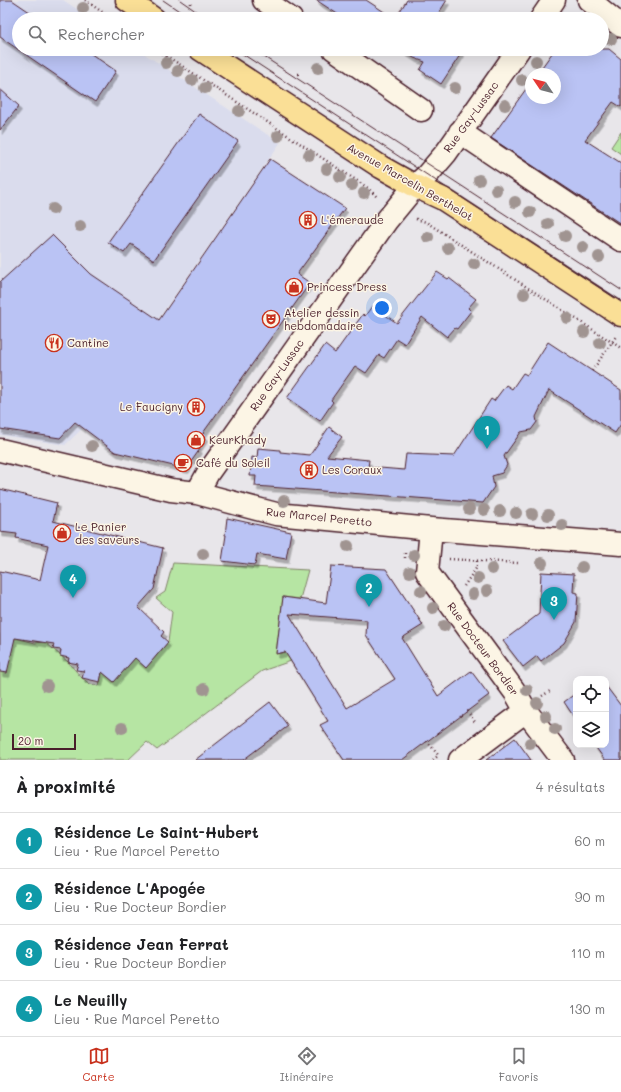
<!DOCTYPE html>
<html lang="fr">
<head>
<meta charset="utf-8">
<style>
	:root { --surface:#fff; --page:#f6f6f6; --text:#202124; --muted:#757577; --line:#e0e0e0; --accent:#c8321e }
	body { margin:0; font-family:Mali,sans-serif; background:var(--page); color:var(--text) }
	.controls { position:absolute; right:12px; bottom:12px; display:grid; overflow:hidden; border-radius:8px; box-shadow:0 4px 16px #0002 }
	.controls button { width:36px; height:36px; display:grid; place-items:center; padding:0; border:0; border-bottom:1px solid var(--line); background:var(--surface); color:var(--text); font:20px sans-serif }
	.compass { position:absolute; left:525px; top:68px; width:36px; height:36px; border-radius:50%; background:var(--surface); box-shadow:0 4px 16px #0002; rotate:305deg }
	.scale { position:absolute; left:12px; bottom:10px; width:64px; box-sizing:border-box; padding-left:4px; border:2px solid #4a1f2b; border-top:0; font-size:11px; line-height:14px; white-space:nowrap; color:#4a1f2b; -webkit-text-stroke:3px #fcf5e5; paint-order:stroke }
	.you { position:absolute; left:382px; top:308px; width:14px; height:14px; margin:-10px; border:3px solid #fff; border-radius:50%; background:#1a73e8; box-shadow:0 0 0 6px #1a73e833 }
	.badge { display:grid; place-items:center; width:26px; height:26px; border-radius:50%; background:var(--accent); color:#fff; font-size:13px; font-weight:700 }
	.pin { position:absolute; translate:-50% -33px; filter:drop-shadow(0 1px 2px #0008) }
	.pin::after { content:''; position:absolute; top:21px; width:14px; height:12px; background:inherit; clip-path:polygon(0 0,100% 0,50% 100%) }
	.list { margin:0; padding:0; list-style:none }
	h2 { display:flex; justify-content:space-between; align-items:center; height:52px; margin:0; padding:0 16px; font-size:17px }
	h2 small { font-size:13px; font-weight:400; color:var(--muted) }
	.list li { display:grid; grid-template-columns:26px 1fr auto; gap:12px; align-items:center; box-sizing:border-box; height:56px; padding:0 16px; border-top:1px solid var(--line) }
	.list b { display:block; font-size:15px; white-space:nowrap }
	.list p { margin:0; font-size:13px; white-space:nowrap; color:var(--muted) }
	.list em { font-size:13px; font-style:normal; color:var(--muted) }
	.icon { flex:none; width:22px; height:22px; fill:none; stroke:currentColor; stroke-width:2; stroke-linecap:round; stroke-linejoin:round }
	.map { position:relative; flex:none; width:621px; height:760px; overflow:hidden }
	.search { position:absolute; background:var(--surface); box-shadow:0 4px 16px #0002; left:12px; right:12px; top:12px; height:44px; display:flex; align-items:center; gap:10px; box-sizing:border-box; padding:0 14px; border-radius:22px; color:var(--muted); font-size:15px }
	.sheet { height:276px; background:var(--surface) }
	nav { display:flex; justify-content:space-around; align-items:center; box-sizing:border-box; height:56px; border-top:1px solid var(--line); background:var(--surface); font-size:11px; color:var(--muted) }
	nav a { display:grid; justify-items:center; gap:2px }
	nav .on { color:var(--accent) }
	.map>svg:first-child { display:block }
	.built { fill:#dadced }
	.green { fill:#b6e5a3; stroke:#808267 }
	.building { fill:#bac3f4; stroke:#4a1f2b; fill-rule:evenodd; filter:url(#shadow) }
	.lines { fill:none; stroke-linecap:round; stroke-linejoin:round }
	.minor-casing { stroke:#4a1f2b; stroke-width:25 }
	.major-casing { stroke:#4a1f2b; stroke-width:25 }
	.path { stroke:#4a1f2b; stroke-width:2.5; stroke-dasharray:1 3; stroke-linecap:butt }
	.minor { stroke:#fcf5e5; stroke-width:22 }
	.major { stroke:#fadf96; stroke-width:22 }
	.tram { stroke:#4a1f2b; stroke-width:1 }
	.tree { fill:#a09491 }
	.labels { text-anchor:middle; stroke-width:3; stroke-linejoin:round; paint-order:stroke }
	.street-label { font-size:11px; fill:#4a1f2b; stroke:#fcf5e5 }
	.poi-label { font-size:11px; fill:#4a1f2b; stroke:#fcf5e5; text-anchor:start }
</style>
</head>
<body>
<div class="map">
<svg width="621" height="760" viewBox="0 0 621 760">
	<defs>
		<filter id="shadow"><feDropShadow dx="2.5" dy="4.5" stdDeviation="0" flood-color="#0004"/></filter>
	</defs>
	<rect width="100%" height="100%" fill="#e8e6ea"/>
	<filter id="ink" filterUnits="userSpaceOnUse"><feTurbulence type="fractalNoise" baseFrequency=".025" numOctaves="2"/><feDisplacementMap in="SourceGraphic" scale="8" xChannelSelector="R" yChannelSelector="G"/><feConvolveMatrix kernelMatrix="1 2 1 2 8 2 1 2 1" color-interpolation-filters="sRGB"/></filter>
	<g filter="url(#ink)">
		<!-- built -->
		<path class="built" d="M0,0H63L92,19H19V49H137L280,143L83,428L65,445L0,435Z"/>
		<!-- green -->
		<path class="green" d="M621,132V154L611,147Z
			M173,563L308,570L300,599L283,597L276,653L293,649L291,661L262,671L157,750L147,742L128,760H0V634L35,643L45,642L68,662L82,678L90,684L99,686L102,672L114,682L135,658L146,668L168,642L172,612L156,598L165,592Z"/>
		<!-- building -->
		<path class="building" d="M0,0H12L40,19H19V49H84L116,71L95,102L0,37Z
			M316,0H366L395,19L407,0H447L435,19H345Z
			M400,49H462L461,51L462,52L441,84L420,70L425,62L414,58Z
			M555,49H609L621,59V107L613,102L585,140L621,163V224L491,138L531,82V98H555V74H537Z
			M0,89L19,106L0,130Z
			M199,114L238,141L154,260L131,244L124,253L108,242Z
			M270,159L345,208L297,274L310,283L203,433L206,436L198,448L200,449L186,469L115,452L75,422L60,438L0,429V282L52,235L91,274L159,320Z
			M437,272L448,279L449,278L476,299L468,308L471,311L457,329L455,328L447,337L422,317L405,344L397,339L384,358L379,355L366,373L355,366L331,400L333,402L320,421L287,398L325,345L335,353L363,314L365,316L372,306L397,323Z
			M548,342L621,390V424L615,433L549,390L536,417L537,422L531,430L521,432L504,456L507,465L502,473L492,476L494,487L483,503L255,486L256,476H250L252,457L257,458L258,448L280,450V452L310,455L329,427L342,437L327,456L369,460L368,467L404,470L406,454L454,456L491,399L494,401L506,385L512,389L523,373L527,375Z
			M0,489L57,503L53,521L163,548L154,589L138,607L164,632L161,636L168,642L146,668L135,658L114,682L102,672L100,682L82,678L84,671L76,670L78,664L68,662L69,658L60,656L61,650L53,649L54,644L15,638L7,673L0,672V571L40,580L48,545L16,538L17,534L0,532Z
			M227,518L291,532L286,559L257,554L255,565L222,561L226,535H225Z
			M331,566L386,569L423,625L402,638L438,696L471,671L489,695L402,760H344L320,725L328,721L285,652L276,654L283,597L326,603ZM289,614L367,620L366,635L395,679L347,708Z
			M541,572L574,574L573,592L578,593L576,622L564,643L541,661L537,656L523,667L503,641L539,614Z
			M606,686L621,706V760H605L594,745H606Z
			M576,693V720L564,702Z
			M270,702L288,726L243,760H195Z
			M515,738L531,760H486Z"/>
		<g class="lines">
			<defs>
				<path id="minor" d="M264,0L291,19
					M589,0L621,26
					M541,19L554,0
					M334,49L421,110
					M460,132L621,240
					M0,450L171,490L197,493L276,514L431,529L621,544
					M197,493L208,473L387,220L415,186L427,175L446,153L519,49
					M431,529L427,572L515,692L526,711L563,760
					M460,760L526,711"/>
				<path id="major" d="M127,0L154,19
					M200,49L381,167L415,186L443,199L621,315"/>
			</defs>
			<!-- minor casing -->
			<use href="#minor" class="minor-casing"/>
			<!-- major casing -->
			<use href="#major" class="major-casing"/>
			<!-- path -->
			<path class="path" d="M85,0L112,19
				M191,4V2
				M174,16L182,18
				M156,49L368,188L377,197
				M269,55L273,49
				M298,74H302
				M416,219L426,222L621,348
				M592,371L617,335
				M405,558V547
				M449,559L518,563
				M464,586L477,567V561
				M542,696L550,691
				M467,711L475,722
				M427,741L439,756
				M433,760L439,755"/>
			<!-- minor -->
			<use href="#minor" class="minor"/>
			<!-- major -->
			<use href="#major" class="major"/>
			<!-- tram -->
			<path class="tram" d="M163,0L191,19
				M180,0L207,19
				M235,49L621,302
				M252,49L621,290"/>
		</g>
		<!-- trees -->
		<g class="tree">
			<circle cx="83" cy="8" r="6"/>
			<circle cx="611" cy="39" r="6"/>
			<circle cx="536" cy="61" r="6"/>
			<circle cx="166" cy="63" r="6"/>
			<circle cx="318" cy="68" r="6"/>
			<circle cx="178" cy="71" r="6"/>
			<circle cx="192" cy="80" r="6"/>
			<circle cx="522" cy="80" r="6"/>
			<circle cx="205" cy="88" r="6"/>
			<circle cx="455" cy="88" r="6"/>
			<circle cx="505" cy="105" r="6"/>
			<circle cx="239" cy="111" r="6"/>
			<circle cx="278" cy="136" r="6"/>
			<circle cx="309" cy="155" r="6"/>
			<circle cx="327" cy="169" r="6"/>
			<circle cx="340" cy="177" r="6"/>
			<circle cx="479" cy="180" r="6"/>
			<circle cx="352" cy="185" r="6"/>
			<circle cx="496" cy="190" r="6"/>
			<circle cx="364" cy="193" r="6"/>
			<circle cx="515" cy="202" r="6"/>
			<circle cx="53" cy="209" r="6"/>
			<circle cx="530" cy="212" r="6"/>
			<circle cx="548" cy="224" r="6"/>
			<circle cx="80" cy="226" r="6"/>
			<circle cx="565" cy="236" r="6"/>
			<circle cx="428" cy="237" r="6"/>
			<circle cx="583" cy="247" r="6"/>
			<circle cx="448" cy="248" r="6"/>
			<circle cx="599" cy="257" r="6"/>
			<circle cx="474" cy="264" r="6"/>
			<circle cx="524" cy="294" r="6"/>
			<circle cx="567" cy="318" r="6"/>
			<circle cx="584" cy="332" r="6"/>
			<circle cx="600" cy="343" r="6"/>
			<circle cx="92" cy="446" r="6"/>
			<circle cx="284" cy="501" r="6"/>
			<circle cx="469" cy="509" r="6"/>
			<circle cx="484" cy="510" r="6"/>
			<circle cx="500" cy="511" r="6"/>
			<circle cx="516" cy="513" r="6"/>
			<circle cx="532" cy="514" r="6"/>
			<circle cx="548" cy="515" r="6"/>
			<circle cx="562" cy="525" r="6"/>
			<circle cx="348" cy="546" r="6"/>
			<circle cx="203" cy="554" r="6"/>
			<circle cx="414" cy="555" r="6"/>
			<circle cx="542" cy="563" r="6"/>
			<circle cx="582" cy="567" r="6"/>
			<circle cx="492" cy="569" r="6"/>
			<circle cx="410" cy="572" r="6"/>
			<circle cx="478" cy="578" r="6"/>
			<circle cx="421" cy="591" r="6"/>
			<circle cx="487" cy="591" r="6"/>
			<circle cx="473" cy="594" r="6"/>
			<circle cx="433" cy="608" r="6"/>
			<circle cx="444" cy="626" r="6"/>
			<circle cx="47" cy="686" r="6"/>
			<circle cx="204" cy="689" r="6"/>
			<circle cx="527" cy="690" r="6"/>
			<circle cx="537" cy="703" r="6"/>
			<circle cx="546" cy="716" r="6"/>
			<circle cx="122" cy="728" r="6"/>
			<circle cx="555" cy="729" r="6"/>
			<circle cx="530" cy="743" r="6"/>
		</g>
	</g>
	<!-- icons -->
	<defs>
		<symbol id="building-ring" viewBox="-11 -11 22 22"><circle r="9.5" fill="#fcf5e5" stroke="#c8321e" stroke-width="1.5"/><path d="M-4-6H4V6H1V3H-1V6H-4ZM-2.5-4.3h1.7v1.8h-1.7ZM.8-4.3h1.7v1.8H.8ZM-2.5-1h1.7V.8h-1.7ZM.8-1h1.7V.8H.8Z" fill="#c8321e"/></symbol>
		<symbol id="shop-ring" viewBox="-11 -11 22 22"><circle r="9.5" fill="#fcf5e5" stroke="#c8321e" stroke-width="1.5"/><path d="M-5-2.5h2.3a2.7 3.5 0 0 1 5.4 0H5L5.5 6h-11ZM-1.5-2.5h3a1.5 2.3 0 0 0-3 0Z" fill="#c8321e"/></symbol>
		<symbol id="theatre-ring" viewBox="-11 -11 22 22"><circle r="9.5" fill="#fcf5e5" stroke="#c8321e" stroke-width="1.5"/><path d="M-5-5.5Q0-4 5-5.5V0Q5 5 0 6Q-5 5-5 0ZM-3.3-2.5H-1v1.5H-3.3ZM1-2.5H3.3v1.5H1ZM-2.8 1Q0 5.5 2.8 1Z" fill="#c8321e"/></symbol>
		<symbol id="restaurant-ring" viewBox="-11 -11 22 22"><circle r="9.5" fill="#fcf5e5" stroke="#c8321e" stroke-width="1.5"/><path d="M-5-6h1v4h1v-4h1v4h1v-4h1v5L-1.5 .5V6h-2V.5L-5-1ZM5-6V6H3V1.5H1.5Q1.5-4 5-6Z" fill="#c8321e"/></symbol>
		<symbol id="cafe-ring" viewBox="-11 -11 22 22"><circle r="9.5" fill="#fcf5e5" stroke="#c8321e" stroke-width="1.5"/><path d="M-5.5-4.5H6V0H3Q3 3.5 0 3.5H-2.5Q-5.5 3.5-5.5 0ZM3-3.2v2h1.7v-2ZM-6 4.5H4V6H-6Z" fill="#c8321e"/></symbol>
	</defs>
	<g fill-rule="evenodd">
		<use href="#building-ring" x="298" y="210" width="20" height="20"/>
		<use href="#shop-ring" x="284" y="277" width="20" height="20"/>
		<use href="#theatre-ring" x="261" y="309" width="20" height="20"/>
		<use href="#restaurant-ring" x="44" y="333" width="20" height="20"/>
		<use href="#building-ring" x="186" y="397" width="20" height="20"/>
		<use href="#shop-ring" x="186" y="430" width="20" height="20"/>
		<use href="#cafe-ring" x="173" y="453" width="20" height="20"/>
		<use href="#building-ring" x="299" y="460" width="20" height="20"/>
		<use href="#shop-ring" x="52" y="523" width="20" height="20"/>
	</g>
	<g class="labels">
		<!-- street labels -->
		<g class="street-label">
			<text transform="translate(471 117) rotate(-54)" y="4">Rue Gay-Lussac</text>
			<text transform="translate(410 182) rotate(30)" y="4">Avenue Marcelin Berthelot</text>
			<text transform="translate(277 375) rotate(-55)" y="4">Rue Gay-Lussac</text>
			<text transform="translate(319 517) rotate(6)" y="4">Rue Marcel Peretto</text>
			<text transform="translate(483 649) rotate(54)" y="4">Rue Docteur Bordier</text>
		</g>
		<!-- poi labels -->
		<g class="poi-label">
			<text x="321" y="224">L'émeraude</text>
			<text x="307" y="291">Princess Dress</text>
			<text x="284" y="317">Atelier dessin<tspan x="284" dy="13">hebdomadaire</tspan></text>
			<text x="67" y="347">Cantine</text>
			<text x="183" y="411" text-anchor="end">Le Faucigny</text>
			<text x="209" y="444">KeurKhady</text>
			<text x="196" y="467">Café du Soleil</text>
			<text x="322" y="474">Les Coraux</text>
			<text x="75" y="531">Le Panier<tspan x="75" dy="13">des saveurs</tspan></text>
		</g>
	</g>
</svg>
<div class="controls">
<button><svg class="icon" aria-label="locate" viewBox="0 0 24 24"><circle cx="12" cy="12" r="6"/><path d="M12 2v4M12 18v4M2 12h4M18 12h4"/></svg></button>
<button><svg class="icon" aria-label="layers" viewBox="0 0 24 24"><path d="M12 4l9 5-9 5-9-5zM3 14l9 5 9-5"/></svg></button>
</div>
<svg class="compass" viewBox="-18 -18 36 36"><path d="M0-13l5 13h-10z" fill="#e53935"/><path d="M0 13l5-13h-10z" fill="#757577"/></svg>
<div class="scale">20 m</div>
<div class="you"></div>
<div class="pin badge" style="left:487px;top:449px;background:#0f9aa8">1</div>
<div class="pin badge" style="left:369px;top:607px;background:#0f9aa8">2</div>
<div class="pin badge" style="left:554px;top:620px;background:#0f9aa8">3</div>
<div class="pin badge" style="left:73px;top:598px;background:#0f9aa8">4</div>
<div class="search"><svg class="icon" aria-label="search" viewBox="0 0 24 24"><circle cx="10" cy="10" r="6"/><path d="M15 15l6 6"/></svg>Rechercher</div>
</div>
<section class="sheet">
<h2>À proximité<small>4 résultats</small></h2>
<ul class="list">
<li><span class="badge" style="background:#0f9aa8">1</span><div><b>Résidence Le Saint-Hubert</b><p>Lieu · Rue Marcel Peretto</p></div><em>60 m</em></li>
<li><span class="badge" style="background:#0f9aa8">2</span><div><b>Résidence L'Apogée</b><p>Lieu · Rue Docteur Bordier</p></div><em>90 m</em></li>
<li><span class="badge" style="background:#0f9aa8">3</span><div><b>Résidence Jean Ferrat</b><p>Lieu · Rue Docteur Bordier</p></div><em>110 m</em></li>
<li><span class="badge" style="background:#0f9aa8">4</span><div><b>Le Neuilly</b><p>Lieu · Rue Marcel Peretto</p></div><em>130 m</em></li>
</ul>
</section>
<nav>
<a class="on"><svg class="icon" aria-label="map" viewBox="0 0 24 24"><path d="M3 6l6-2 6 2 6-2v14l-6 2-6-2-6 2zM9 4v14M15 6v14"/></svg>Carte</a>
<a><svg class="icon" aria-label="directions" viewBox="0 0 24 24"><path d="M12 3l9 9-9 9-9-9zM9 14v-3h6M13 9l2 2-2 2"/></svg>Itinéraire</a>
<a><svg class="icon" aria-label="saved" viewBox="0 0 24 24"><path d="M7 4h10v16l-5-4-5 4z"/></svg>Favoris</a>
</nav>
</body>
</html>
